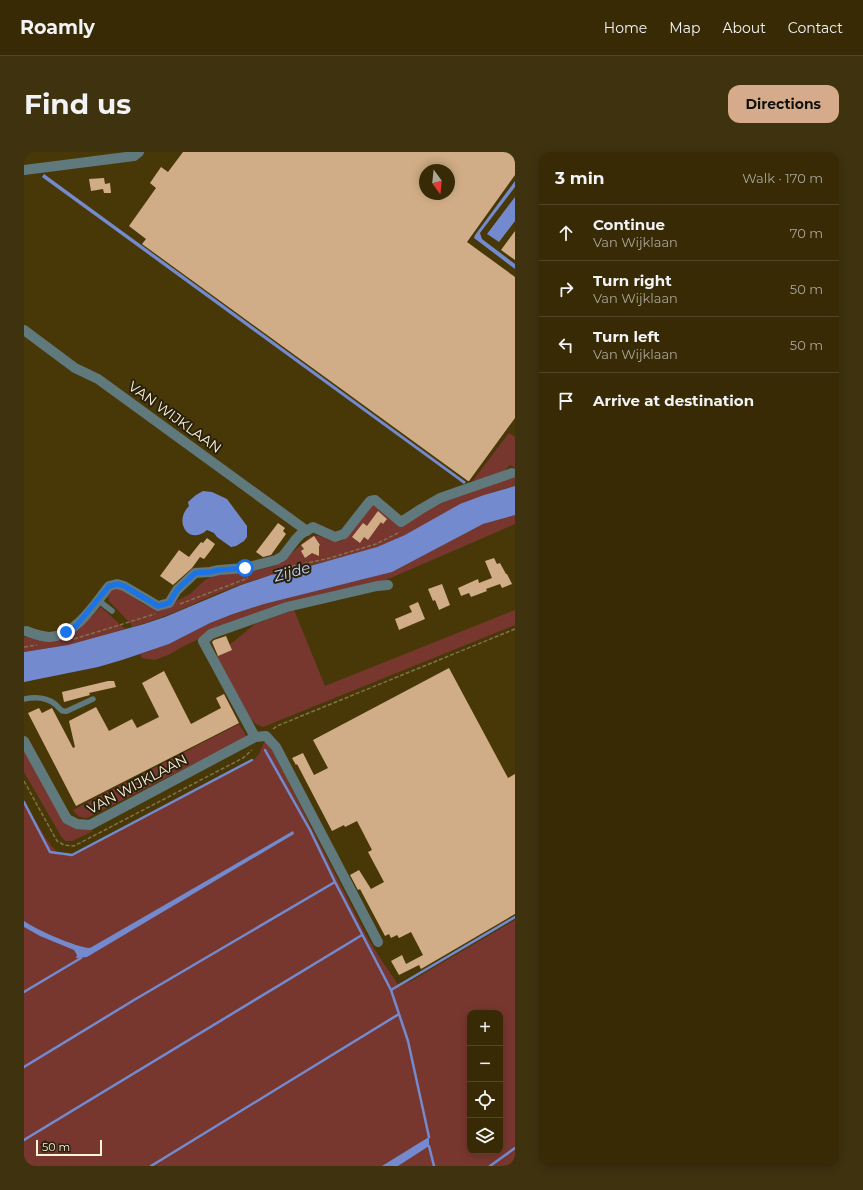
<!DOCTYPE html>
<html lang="en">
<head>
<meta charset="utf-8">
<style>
	:root { --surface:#372a05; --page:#3e320f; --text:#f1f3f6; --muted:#aaa79a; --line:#514627; --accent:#d6ab8b }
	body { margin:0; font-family:Montserrat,sans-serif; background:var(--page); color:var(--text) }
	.controls { position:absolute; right:12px; bottom:12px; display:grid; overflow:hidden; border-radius:8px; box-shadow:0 2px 10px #0003 }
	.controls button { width:36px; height:36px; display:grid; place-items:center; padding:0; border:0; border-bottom:1px solid var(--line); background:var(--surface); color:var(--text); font:20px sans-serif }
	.compass { position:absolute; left:395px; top:12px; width:36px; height:36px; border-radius:50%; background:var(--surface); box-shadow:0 2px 10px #0003; rotate:165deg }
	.scale { position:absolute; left:12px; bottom:10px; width:66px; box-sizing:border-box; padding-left:4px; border:2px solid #fef4dc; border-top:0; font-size:11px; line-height:14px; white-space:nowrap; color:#fef4dc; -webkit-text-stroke:3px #28210e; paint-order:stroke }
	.stop { position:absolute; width:12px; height:12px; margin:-9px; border:3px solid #1a73e8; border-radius:50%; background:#fff }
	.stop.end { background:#1a73e8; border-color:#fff; box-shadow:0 1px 4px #0008 }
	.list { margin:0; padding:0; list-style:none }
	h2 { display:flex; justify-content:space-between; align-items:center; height:52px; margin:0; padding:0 16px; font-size:17px }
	h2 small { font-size:13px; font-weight:400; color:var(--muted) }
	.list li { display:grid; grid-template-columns:26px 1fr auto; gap:12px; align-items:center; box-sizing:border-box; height:56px; padding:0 16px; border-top:1px solid var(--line) }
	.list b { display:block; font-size:15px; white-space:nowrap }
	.list p { margin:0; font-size:13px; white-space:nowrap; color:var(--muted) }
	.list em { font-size:13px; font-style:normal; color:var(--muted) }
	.icon { flex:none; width:22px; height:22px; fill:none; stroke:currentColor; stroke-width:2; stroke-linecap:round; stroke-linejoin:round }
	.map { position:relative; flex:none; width:491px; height:1014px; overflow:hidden; border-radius:12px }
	header { display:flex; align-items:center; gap:24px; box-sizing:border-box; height:56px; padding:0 20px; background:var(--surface); border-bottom:1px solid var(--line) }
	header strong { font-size:19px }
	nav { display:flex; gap:22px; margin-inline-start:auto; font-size:14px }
	.intro { display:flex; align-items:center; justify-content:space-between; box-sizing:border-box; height:96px; padding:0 24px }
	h1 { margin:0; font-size:28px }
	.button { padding:10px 18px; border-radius:12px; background:var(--accent); color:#111; font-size:14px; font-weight:700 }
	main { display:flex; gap:24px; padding:0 24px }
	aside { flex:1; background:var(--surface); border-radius:12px; box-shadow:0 2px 10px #0003 }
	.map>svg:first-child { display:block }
	.green { fill:#77372f; fill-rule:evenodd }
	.water { fill:#738acf }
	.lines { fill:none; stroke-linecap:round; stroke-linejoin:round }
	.stream { stroke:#738acf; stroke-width:2.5 }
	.building { fill:#d0ad86; fill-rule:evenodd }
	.path { stroke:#817249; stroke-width:1.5; stroke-dasharray:4 2; stroke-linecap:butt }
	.service { stroke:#60797d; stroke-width:5.5 }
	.minor { stroke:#60797d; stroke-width:10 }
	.tertiary { stroke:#60797d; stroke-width:10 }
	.route { stroke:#1a73e8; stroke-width:5 }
	.labels { text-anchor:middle; stroke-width:4; stroke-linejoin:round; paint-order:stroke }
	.street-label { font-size:14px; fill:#fef4dc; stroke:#28210e }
	.water-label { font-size:15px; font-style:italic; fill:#c5d4fa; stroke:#28210e }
</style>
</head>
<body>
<header>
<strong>Roamly</strong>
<nav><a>Home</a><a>Map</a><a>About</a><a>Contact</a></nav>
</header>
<div class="intro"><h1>Find us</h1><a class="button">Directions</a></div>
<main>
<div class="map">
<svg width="491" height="1014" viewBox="0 0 491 1014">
	<rect width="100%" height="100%" fill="#493807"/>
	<!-- green -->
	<path class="green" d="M485,281L491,285V316L486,313L475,324L444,335Z
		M491,322V334C480,337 469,339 459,344C423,359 390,382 353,395C309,410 262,417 218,432C181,445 146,465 108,475L107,472L85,449V445L83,446L82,443L92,434L103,439L119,452L126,455L147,452L166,442L181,428L193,422L225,420L251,414L258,410L286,385C301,379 307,398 322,386L349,353L375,372L412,351Z
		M491,363V372L355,431L181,484L158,495L146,502L131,508L118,506L116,502L145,492L186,471L209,462L240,452L368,420L459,372Z
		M77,455L101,477L44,493L0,500V485L35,487L57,475Z
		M270,458L301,534L491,458V473L239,575L232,572L225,565L192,504L231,472Z
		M215,572L223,585L63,666C56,666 52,663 49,658Z
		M242,586L342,783L356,806L375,834L389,828L491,768V1014H0V648C6,659 27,700 38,703C41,704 45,703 48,703L229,609L235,602ZM446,861H476V999H446Z
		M0,590L38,661L54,675L69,679L48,689H41L37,684L0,620Z"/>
	<!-- water -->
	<path class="water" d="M20,22L442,330L440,332L18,25Z
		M491,29V35L456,81L458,87L491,112V117L450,86L451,83Z
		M491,45V69L475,90L463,82Z
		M491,334V363L459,372L368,420L240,452L209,462L186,471L145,492L98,508L74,515L0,530V500L44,493L120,472L141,465L217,433L247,423L272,418L353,395L381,383L436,352L460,343Z
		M179,339L188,340L203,347L223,374V385L220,389L212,394L207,395L193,385L190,381L183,378C165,394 149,370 165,354L164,350L172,343Z
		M269,679L270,682L63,805L52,806L53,803L50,798L16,784L0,775V769C13,778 51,795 66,796Z
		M405,985V994L374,1014H358Z"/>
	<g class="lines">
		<!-- stream -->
		<path class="stream" d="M241,598L286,678L311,730L367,838L384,889L405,985
			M0,650L26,700L48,703L228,608
			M367,838L491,765
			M0,840L57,806
			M0,915L110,848L311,730
			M0,988L338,783
			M405,994L410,1014
			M127,1014L375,862
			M466,1014L491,996"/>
	</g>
	<!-- building -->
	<path class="building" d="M159,0H491V23L443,90L491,125V266L445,329H444L118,92L122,87L105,74L132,36L126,31L137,15L144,20ZM401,18H425V42H401Z
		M80,26L81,32L86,31L87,41H80L79,37L67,39L65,27Z
		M491,79V108L477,98Z
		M354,359L363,367L359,372L357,370L344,388L340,385L336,391L328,385L339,371L343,374Z
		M254,371L261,376L259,379L262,382L247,403L239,405L232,400Z
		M290,384L296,393L295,394V404L288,401L281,406L277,399L280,397L277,393Z
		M183,386L191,392L187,398L180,407L176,405L168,416L149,433L136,424L155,398L165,405L177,390L179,391Z
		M470,406L473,412L476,411L482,422H483L488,432L478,436L476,432L462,437L463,439L447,445L445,441L437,444L434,436L454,427L455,431L468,426L461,409Z
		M418,432L426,453L415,458L411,448L409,449L404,437Z
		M394,450L401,467L375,478L371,467L388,460L385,454Z
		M202,484L208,498L194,504L188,490L190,488Z
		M425,516L484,626L491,622V762L397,817L395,813L375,823L367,809L378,803L382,812L399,803L387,780L375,786L373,783L367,786L365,782L361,784L336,737L334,738L326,723L335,718L347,737L360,730L344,700L348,698L333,669L321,675L320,673L308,679L273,612L272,613L268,606L279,601L290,623L304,616L289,588Z
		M140,519L167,572L197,556L192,546L200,542L215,571L52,654L4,561L15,556L18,561L28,556L49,596L51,595L45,569L72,555L85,579L108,567L113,576L135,565L118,531Z
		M84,529H90L92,535L65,541L66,543L40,550L38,540Z"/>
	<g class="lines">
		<!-- path -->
		<path class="path" d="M256,417L306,406L352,392L376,380
			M156,452L224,426
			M50,487L131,462
			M0,495L13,493
			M249,577L253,574L491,477
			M0,629L33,689L40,693L50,694L219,606L228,598"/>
		<!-- service -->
		<path class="service" d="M74,448L88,459
			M0,547C10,545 22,545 31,552C36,556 36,560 43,559L69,547"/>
		<!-- minor -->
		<path class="minor" d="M0,178L51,216L74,227L283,379
			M2,479C10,482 18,485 26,485C51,484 71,452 85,434L93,432L100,434L134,454L145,451L153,438L171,421L186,420L195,418L221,416L252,408L259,404L272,387L277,382L289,375L311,385L320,382L346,349L351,348L377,370L397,357L416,346L488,321
			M231,585L242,584L252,595L354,790
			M0,589L43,667L53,672L66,673L231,585L179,489L187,482L263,455L353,434L364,433"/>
		<!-- tertiary -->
		<path class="tertiary" d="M0,18L110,4L115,0"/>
	</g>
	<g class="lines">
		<!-- route -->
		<path class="route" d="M42,480L52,474L85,434L94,432L100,434L134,454L145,451L153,438L171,421L186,420L195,418L221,416"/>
	</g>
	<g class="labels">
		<!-- street labels -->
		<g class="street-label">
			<text transform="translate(151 265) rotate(36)" y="5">VAN WIJKLAAN</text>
			<text transform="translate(113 632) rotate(-28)" y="5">VAN WIJKLAAN</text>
		</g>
		<!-- water labels -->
		<g class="water-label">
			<text transform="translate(268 420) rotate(-15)" y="5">Zijde</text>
		</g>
	</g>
</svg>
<div class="controls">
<button>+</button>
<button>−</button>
<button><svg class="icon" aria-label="locate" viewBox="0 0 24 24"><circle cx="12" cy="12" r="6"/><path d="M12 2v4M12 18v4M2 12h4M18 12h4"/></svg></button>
<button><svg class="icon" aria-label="layers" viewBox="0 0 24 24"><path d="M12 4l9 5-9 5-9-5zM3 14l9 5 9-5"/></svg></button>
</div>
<svg class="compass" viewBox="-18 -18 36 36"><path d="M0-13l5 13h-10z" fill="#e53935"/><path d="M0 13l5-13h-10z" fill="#aaa79a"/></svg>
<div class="scale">50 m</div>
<div class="stop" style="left:221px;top:416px"></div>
<div class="stop end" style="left:42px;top:480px"></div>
</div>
<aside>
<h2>3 min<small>Walk · 170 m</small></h2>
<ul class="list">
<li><svg class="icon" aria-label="ahead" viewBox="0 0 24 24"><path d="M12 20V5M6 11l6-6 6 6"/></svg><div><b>Continue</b><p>Van Wijklaan</p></div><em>70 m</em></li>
<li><svg class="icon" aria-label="right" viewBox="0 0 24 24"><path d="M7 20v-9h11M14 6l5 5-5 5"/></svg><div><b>Turn right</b><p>Van Wijklaan</p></div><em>50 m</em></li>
<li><svg class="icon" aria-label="left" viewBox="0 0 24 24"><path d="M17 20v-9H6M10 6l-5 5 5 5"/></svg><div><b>Turn left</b><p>Van Wijklaan</p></div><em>50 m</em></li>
<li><svg class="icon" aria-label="arrive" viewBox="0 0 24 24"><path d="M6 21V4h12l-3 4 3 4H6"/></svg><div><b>Arrive at destination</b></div></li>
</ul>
</aside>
</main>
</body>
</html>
